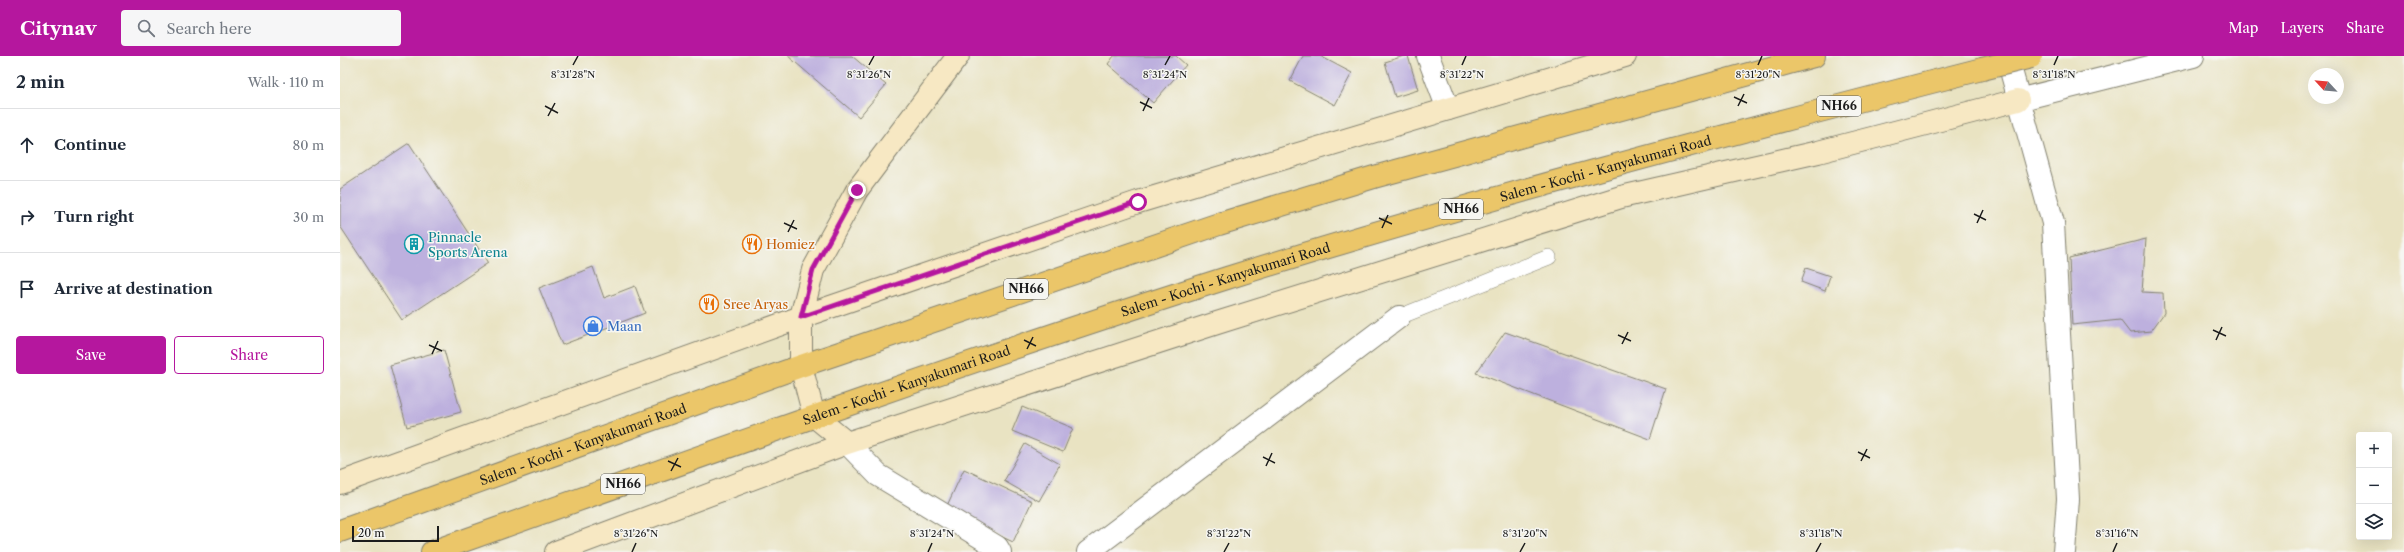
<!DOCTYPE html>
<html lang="en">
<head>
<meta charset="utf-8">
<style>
	:root { --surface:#fff; --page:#f6f6f7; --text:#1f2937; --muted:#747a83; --line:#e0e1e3; --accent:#b5179e }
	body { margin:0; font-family:"Libre Caslon Text",serif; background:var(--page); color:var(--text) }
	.controls { position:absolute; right:12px; bottom:12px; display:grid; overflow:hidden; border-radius:4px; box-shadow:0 4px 16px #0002 }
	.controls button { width:36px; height:36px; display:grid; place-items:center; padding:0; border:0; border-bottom:1px solid var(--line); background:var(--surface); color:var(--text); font:20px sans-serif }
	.compass { position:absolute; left:1968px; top:12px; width:36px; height:36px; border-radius:50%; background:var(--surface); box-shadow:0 4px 16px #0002; rotate:296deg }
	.scale { position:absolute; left:12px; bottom:10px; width:87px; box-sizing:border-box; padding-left:4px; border:2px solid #1c1c1c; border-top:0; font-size:11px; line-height:14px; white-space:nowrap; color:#1c1c1c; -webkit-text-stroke:3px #f6f6f2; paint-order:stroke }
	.stop { position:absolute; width:12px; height:12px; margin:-9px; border:3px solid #b5179e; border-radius:50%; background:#fff }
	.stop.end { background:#b5179e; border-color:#fff; box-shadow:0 1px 4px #0008 }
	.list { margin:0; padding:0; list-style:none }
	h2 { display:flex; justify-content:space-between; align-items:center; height:52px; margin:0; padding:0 16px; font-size:17px }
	h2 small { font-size:13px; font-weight:400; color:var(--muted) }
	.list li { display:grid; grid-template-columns:26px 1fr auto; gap:12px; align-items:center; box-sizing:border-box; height:72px; padding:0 16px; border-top:1px solid var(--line) }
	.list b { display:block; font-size:15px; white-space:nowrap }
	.list em { font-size:13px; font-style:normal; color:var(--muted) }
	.actions { display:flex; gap:8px; padding:12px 16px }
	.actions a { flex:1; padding:9px 0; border:1px solid var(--accent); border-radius:4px; text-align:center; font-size:14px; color:var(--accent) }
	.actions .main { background:var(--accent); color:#fff }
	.icon { flex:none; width:22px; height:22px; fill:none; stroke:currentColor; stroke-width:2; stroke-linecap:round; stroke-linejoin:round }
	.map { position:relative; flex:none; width:2064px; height:496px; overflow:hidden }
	header { display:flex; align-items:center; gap:24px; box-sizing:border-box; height:56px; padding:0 20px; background:var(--accent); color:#fff }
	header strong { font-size:19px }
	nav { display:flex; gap:22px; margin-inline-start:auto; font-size:14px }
	.search { width:280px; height:36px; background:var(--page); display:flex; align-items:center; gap:10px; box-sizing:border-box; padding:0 14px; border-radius:4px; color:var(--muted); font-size:15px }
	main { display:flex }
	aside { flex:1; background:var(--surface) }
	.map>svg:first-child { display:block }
	.building { fill:#bdb0de }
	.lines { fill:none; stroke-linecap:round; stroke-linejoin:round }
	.lane-casing { stroke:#82806f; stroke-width:16 }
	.street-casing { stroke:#82806f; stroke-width:24 }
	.secondary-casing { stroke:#82806f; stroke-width:24 }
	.highway-casing { stroke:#82806f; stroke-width:24 }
	.lane { stroke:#fff; stroke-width:15 }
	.street { stroke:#fff; stroke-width:22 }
	.secondary { stroke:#f7e8c3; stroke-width:22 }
	.highway { stroke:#ebc669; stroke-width:22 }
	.highway-bridge-casing { stroke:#82806f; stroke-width:24; stroke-linecap:butt }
	.highway-bridge { stroke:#ebc669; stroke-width:22 }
	.route { stroke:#b5179e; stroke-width:5 }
	.ticks { fill:none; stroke:#1c1c1c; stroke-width:1.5 }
	.labels { text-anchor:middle; stroke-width:3; stroke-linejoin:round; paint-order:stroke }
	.shield { fill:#f6f6f2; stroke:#5d5d5c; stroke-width:1 }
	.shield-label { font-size:12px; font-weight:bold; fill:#1c1c1c }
	.street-label { font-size:13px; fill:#1c1c1c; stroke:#f6f6f2 }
	.culture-label { font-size:13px; fill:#0d838f; stroke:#f6f6f2; text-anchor:start }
	.food-label { font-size:13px; fill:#c56008; stroke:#f6f6f2; text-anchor:start }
	.shop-label { font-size:13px; fill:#366cbe; stroke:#f6f6f2; text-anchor:start }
	.ticks-label { font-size:10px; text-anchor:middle; fill:#1c1c1c; stroke:#f6f6f2; stroke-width:3; stroke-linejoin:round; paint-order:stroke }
</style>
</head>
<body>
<header>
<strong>Citynav</strong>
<div class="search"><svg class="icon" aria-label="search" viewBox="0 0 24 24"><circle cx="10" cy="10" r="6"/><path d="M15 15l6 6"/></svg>Search here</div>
<nav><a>Map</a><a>Layers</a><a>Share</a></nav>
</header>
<main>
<aside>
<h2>2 min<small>Walk · 110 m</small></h2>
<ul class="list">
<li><svg class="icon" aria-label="ahead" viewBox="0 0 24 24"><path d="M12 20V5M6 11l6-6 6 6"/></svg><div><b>Continue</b></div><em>80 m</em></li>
<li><svg class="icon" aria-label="right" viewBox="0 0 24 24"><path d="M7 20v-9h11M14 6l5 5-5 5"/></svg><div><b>Turn right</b></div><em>30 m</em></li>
<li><svg class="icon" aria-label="arrive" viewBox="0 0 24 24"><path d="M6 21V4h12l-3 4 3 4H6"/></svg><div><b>Arrive at destination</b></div></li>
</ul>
<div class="actions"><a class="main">Save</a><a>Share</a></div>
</aside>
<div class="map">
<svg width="2064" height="496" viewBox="0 0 2064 496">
	<rect width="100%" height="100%" fill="#f6f6f2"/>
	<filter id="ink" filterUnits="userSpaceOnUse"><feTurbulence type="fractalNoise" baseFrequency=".025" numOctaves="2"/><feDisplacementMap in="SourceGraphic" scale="8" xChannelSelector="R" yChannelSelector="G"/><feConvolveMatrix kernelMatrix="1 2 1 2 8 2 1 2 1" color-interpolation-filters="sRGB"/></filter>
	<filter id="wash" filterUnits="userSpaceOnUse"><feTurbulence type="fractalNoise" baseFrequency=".012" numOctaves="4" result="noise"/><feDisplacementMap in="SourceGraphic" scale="16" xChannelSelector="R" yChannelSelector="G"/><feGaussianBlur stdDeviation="0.9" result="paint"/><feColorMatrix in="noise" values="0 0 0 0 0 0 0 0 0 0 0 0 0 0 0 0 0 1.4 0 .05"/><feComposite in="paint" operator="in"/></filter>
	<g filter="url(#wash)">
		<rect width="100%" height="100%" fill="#e9e3c2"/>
		<g id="blocks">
			<!-- building -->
			<path class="building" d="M448,0H512L546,29L519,61Z
				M774,0H836L846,9L813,47L768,8Z
				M963,0H980L1012,17L995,49L950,25Z
				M1064,0H1068L1078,34L1055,41L1045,6Z
				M69,87L148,207L62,264L0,170V133Z
				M1806,183L1802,236L1823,237L1824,257L1811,275L1790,277L1780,264L1732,269L1729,202Z
				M253,211L264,242L295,230L305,257L222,289L199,232Z
				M1466,212L1490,220L1485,235L1461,226Z
				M1165,276L1326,333L1310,383L1136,317Z
				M104,294L121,356L67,371L50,309Z
				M682,351L733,372L723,396L672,375Z
				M685,388L720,408L699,445L664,425Z
				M624,413L692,445L673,486L605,454Z"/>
		</g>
	</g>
	<g filter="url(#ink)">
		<use href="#blocks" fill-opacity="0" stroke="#82806f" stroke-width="1"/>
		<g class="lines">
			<defs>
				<path id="lane" d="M1059,261L1209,201"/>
				<path id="street" d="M1088,0L1108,53
					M1667,0L1713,167L1728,443L1724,496
					M1678,44L1853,0
					M507,387L538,419L657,491L660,496
					M748,496L1059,261"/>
				<path id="secondary" d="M507,387L877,267L1281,141L1478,96L1678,44
					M0,427L461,261L798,146L1285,0
					M216,496L507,387L474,360L461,310V261L473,214L517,134L618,0"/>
				<g id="highway">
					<path id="s1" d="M0,475L461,310L879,168L1034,121L1474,0"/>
					<path id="s2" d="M92,496C356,402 620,307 887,222C1136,144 1389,78 1642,13"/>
				</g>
			</defs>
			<!-- lane casing -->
			<use href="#lane" class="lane-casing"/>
			<!-- street casing -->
			<use href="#street" class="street-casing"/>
			<!-- secondary casing -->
			<use href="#secondary" class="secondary-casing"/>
			<!-- highway casing -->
			<use href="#highway" class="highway-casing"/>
			<!-- lane -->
			<use href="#lane" class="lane"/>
			<!-- street -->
			<use href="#street" class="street"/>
			<!-- secondary -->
			<use href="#secondary" class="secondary"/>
			<!-- highway -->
			<use href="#highway" class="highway"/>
			<defs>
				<path id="highway-bridge" d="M1642,13L1691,1"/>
			</defs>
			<!-- highway-bridge casing -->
			<use href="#highway-bridge" class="highway-bridge-casing"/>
			<!-- highway-bridge -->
			<use href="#highway-bridge" class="highway-bridge"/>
		</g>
	</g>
	<g class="lines" filter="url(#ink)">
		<!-- route -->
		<path class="route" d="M517,134L473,214L461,261L798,146"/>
	</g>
	<!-- ticks -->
	<path class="ticks" d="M233,9L238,0M529,9L534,0M825,9L830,0M1122,9L1126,0M1418,9L1422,0M1714,9L1718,0M1394,41L1407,47M800,46L812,52M205,50L218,57M1398,50L1404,38M803,55L809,42M208,60L215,47M1634,158L1646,164M1039,162L1052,168M444,167L457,173M1637,167L1643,154M1042,172L1048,159M448,176L454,164M1873,274L1886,280M1278,279L1291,285M684,284L696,290M1876,284L1882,271M1282,288L1288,276M89,289L102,295M687,293L693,281M92,298L98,285M1518,396L1530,402M923,401L935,407M328,405L341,411M1521,405L1527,393M926,410L932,397M331,415L338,402M292,496L296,487M588,496L592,487M884,496L889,487M1180,496L1185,487M1476,496L1481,487M1773,496L1777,487"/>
	<!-- icons -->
	<defs>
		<symbol id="building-ring" viewBox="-11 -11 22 22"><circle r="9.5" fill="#f6f6f2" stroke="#0f9aa8" stroke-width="1.5"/><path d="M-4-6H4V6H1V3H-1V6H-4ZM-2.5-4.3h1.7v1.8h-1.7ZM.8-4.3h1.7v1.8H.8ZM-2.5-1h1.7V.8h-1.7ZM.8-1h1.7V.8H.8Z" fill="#0f9aa8"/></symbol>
		<symbol id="restaurant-ring" viewBox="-11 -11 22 22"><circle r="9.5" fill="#f6f6f2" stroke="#e8710a" stroke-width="1.5"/><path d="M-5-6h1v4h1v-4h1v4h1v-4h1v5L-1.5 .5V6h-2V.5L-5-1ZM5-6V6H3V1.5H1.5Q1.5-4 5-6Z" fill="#e8710a"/></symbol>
		<symbol id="shop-ring" viewBox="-11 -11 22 22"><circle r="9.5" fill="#f6f6f2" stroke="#3f7fe0" stroke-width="1.5"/><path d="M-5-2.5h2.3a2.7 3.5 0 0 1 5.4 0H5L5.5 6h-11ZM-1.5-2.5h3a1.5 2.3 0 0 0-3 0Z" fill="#3f7fe0"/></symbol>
	</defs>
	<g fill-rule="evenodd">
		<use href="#building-ring" x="63" y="177" width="22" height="22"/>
		<use href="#restaurant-ring" x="401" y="177" width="22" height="22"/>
		<use href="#restaurant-ring" x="358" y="237" width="22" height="22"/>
		<use href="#shop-ring" x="242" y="259" width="22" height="22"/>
	</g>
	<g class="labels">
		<!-- shield labels -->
		<g class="shield">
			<rect x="1477" y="40" width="44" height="20" rx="3"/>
			<rect x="1099" y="143" width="44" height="20" rx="3"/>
			<rect x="664" y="223" width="44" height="20" rx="3"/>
			<rect x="261" y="418" width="44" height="20" rx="3"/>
		</g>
		<g class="shield-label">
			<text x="1499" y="54">NH66</text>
			<text x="1121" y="157">NH66</text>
			<text x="686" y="237">NH66</text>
			<text x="283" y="432">NH66</text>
		</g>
		<!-- street labels -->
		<g class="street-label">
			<text dy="5" stroke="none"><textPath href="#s2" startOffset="1235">Salem - Kochi - Kanyakumari Road</textPath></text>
			<text dy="5" stroke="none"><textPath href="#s2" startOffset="839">Salem - Kochi - Kanyakumari Road</textPath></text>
			<text dy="5" stroke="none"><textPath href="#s2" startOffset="503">Salem - Kochi - Kanyakumari Road</textPath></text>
			<text dy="5" stroke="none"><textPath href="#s1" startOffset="258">Salem - Kochi - Kanyakumari Road</textPath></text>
		</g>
		<!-- culture labels -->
		<g class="culture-label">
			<text x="88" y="186">Pinnacle<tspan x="88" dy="15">Sports Arena</tspan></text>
		</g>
		<!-- food labels -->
		<g class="food-label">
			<text x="426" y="193">Homiez</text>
			<text x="383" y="253">Sree Aryas</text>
		</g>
		<!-- shop labels -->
		<g class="shop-label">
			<text x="267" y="275">Maan</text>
		</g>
	</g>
	<g class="ticks-label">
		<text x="233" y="22">8°31'28"N</text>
		<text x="529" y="22">8°31'26"N</text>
		<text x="825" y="22">8°31'24"N</text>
		<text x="1122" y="22">8°31'22"N</text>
		<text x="1418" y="22">8°31'20"N</text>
		<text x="1714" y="22">8°31'18"N</text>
		<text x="296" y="481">8°31'26"N</text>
		<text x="592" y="481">8°31'24"N</text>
		<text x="889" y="481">8°31'22"N</text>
		<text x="1185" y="481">8°31'20"N</text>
		<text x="1481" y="481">8°31'18"N</text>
		<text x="1777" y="481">8°31'16"N</text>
	</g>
</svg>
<div class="controls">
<button>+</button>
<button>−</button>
<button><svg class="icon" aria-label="layers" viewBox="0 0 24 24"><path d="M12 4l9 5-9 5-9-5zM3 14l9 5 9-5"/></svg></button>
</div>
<svg class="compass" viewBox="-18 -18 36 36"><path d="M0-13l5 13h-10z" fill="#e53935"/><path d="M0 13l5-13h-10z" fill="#747a83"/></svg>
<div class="scale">20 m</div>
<div class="stop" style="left:798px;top:146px"></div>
<div class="stop end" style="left:517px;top:134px"></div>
</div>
</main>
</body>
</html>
